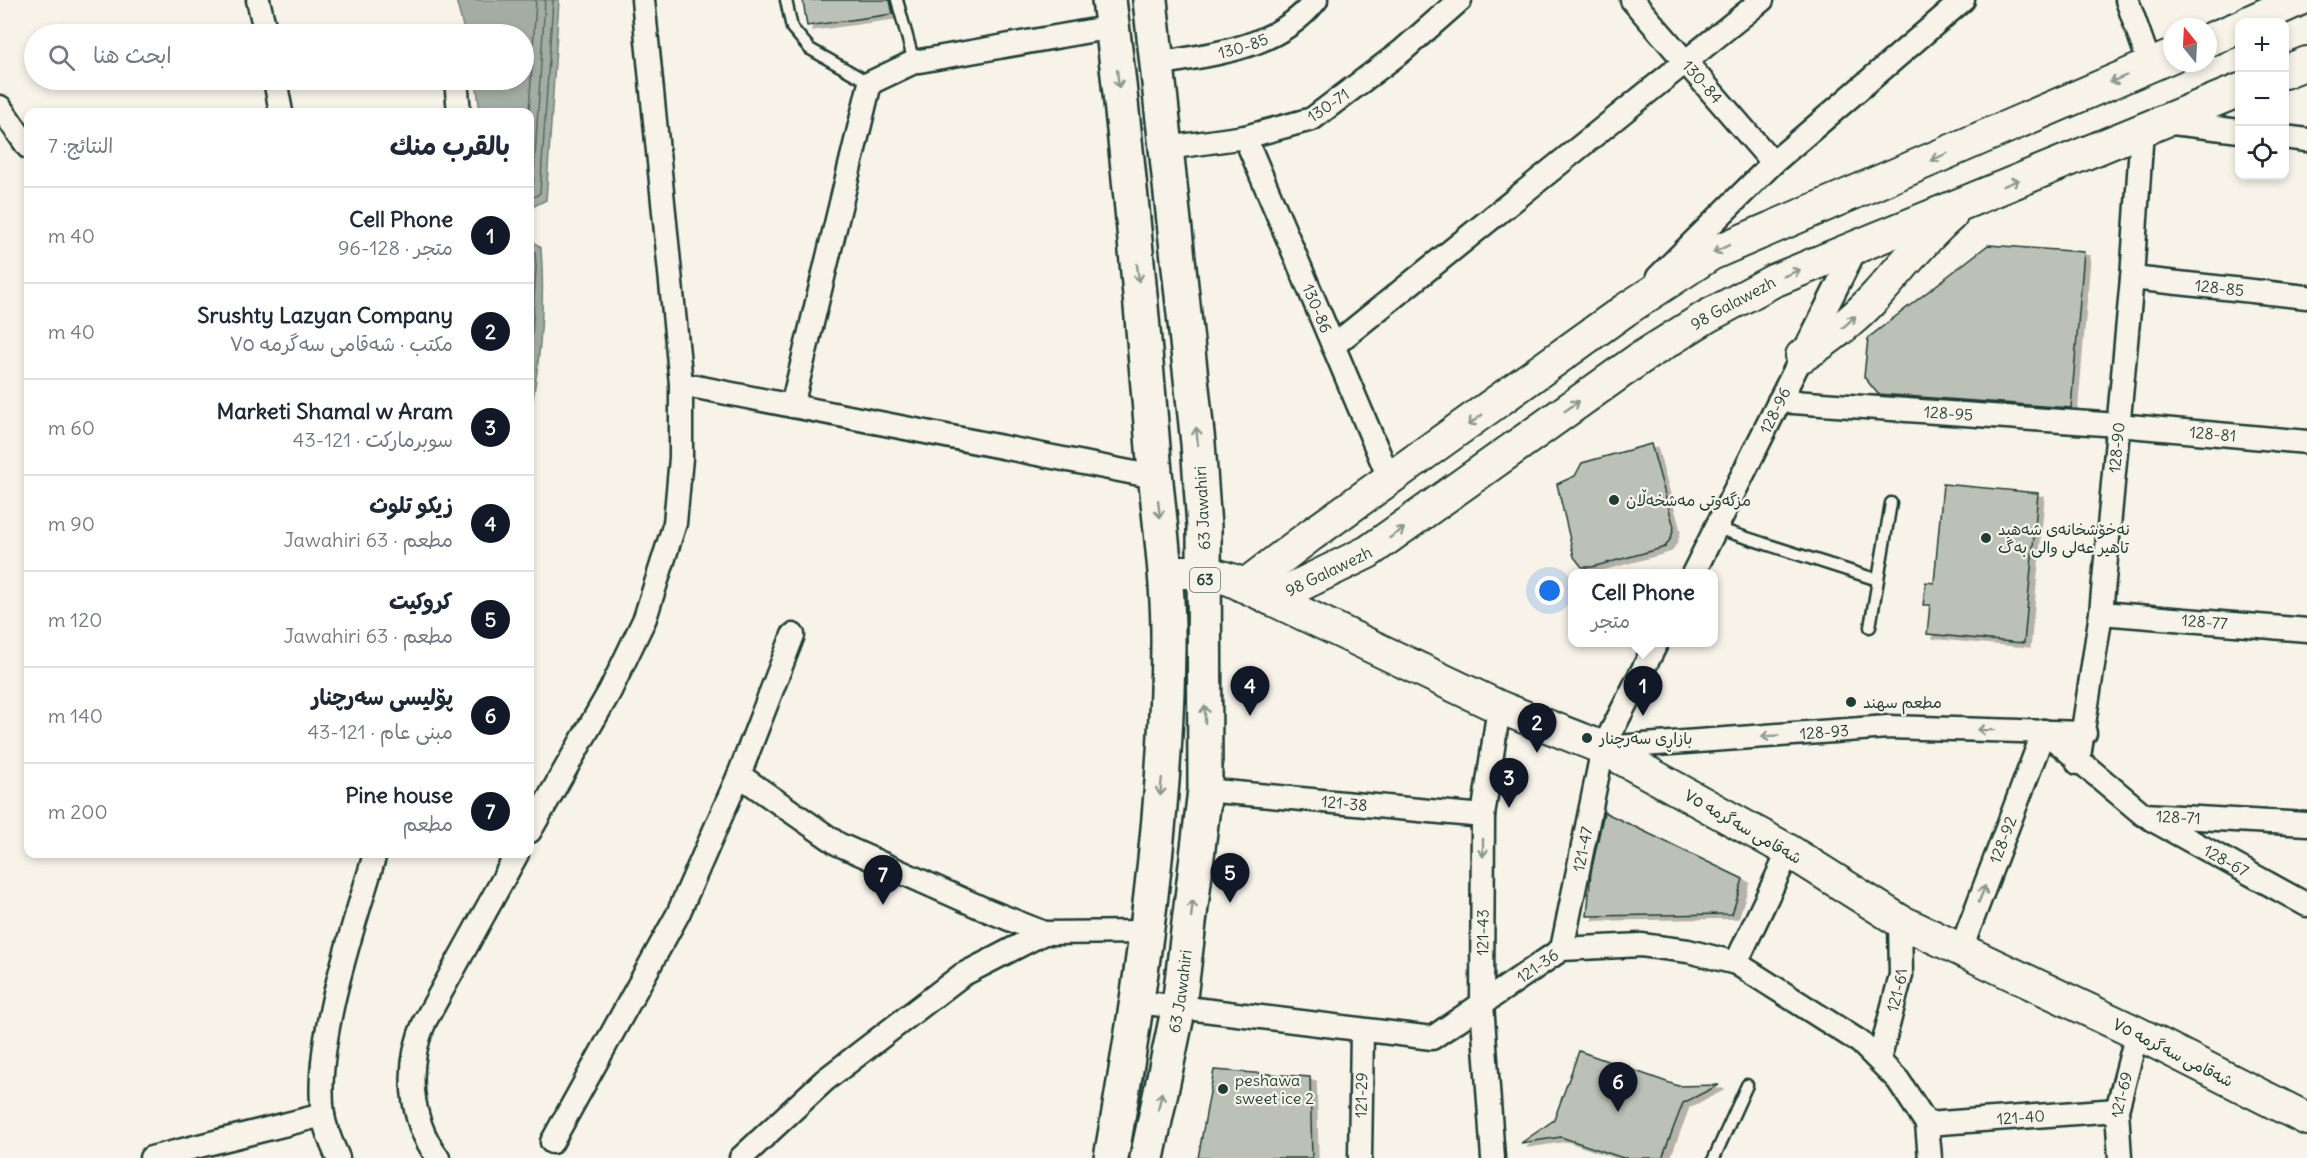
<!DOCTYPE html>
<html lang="ar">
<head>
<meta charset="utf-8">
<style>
	:root { --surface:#fff; --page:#f6f6f7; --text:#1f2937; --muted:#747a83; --line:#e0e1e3; --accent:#111827 }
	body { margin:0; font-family:Delius,"Playpen Sans Arabic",sans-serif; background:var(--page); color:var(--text); direction:rtl }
	.controls { position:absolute; right:18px; top:18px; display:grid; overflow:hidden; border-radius:12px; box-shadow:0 3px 9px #0003 }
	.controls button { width:54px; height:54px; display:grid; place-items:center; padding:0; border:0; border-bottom:2px solid var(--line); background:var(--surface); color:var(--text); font:30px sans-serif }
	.compass { position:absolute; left:2163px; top:18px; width:54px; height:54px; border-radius:50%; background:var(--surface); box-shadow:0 3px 9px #0003; rotate:342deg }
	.you { position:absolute; left:1550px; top:591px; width:21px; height:21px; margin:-15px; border:4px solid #fff; border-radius:50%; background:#1a73e8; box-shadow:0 0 0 9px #1a73e833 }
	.badge { display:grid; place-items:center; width:39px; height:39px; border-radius:50%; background:var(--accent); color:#fff; font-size:20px; font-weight:700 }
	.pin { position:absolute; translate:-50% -50px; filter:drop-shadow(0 2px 3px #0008) }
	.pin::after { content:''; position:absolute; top:32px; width:21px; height:18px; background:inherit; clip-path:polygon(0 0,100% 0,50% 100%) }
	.popup { position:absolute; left:1568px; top:569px; width:150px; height:78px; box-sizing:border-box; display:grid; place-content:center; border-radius:12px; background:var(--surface); filter:drop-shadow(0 2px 4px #0005); font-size:20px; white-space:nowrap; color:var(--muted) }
	.popup b { font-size:22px; color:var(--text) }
	.popup::after { content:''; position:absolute; left:50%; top:100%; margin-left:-12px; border:12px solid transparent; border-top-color:var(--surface) }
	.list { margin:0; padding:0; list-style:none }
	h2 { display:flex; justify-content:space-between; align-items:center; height:78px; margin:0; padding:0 24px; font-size:26px }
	h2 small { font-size:20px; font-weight:400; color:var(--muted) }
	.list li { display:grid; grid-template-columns:39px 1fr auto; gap:18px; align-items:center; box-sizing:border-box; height:96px; padding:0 24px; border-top:2px solid var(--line) }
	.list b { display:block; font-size:22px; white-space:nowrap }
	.list p { margin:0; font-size:20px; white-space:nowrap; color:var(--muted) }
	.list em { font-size:20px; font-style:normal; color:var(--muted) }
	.icon { flex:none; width:33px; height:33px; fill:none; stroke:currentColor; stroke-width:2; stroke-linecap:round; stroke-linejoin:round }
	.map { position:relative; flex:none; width:2307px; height:1158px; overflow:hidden; direction:ltr }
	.search { position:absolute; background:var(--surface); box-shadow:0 3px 9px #0003; left:24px; top:24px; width:510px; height:66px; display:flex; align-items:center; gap:15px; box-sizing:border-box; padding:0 21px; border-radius:33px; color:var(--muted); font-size:22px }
	.panel { position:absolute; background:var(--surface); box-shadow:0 3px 9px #0003; left:24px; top:108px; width:510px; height:750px; border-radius:12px; direction:rtl }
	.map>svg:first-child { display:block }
	.water { fill:#a4ada3; stroke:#6f8077; stroke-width:1.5 }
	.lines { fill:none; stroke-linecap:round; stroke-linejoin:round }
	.shore { stroke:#546a60; stroke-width:1.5 }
	.building { fill:#bbc1b6; stroke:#1f3d34; stroke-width:1.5; filter:url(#shadow) }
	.lane-casing { stroke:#1f3d34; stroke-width:15 }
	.street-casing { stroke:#1f3d34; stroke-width:27 }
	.secondary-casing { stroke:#1f3d34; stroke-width:36 }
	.primary-casing { stroke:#1f3d34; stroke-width:38 }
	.lane { stroke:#f7f3e8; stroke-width:10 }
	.street { stroke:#f7f3e8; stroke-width:22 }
	.secondary { stroke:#f7f3e8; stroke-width:32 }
	.primary { stroke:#f7f3e8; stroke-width:33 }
	.oneway { stroke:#8b988e }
	.poi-dot { fill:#1f3d34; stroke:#f7f3e8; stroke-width:2 }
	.labels { text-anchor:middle; stroke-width:4.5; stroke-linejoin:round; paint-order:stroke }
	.shield { fill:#f7f3e8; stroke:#60746a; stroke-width:1.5 }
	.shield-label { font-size:15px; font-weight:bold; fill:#1f3d34 }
	.street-label { font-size:16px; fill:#1f3d34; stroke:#f7f3e8 }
	.poi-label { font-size:16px; fill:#1f3d34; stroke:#f7f3e8; text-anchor:start }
</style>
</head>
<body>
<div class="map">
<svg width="2307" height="1158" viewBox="0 0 2307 1158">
	<defs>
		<filter id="shadow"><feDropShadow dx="6" dy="4" stdDeviation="0" flood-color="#0004"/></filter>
	</defs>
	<rect width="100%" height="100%" fill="#f7f3e8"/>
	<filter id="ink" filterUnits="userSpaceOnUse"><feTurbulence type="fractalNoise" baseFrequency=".0167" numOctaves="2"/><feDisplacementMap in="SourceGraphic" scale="12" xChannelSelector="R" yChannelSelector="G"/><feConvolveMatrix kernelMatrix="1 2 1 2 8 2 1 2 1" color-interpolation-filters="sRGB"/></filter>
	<g filter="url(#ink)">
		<!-- water -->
		<path class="water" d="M456,0H559L546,200L530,208V112H480L476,80H524V34H465Z
			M530,239L541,248C545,303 540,362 530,416Z"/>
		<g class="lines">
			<!-- shore -->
			<path class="shore" d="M529,112L536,0
				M530,191L533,188L545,0
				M530,200L540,193L553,0
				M530,247L535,252L536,267L530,370"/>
		</g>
		<!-- building -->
		<path class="building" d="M803,0H890L893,14L807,26Z
			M1988,245L2084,252L2071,408L1878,394L1864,377L1868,338Z
			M1651,444L1674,527L1671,538L1665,547L1655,550L1592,567H1582L1574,557L1557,484L1575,476L1582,463Z
			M1943,484L2038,493L2024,643L1927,634L1930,605H1923L1926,582L1934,583Z
			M1604,812L1743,879L1732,914L1587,916L1591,872Z
			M1579,1051L1678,1086L1719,1085L1683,1103L1662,1158H1623L1561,1137L1521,1143L1554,1120Z
			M1214,1070L1310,1077L1312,1158H1198Z"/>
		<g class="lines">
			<defs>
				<path id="lane" d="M786,0L792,28L810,49L870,83
					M897,0L914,62
					M1716,528L1878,580
					M1870,627L1891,503
					M1714,1158L1747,1085"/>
				<g id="street">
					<path d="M258,0L266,34"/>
					<path id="s1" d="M1632,0L1773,163"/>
					<path d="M2127,0L2150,65"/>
					<path id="s2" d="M1158,64C1216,53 1277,49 1316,0"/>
					<path d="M275,80L281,112"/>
					<path d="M456,80L459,112"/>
					<path d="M0,107L28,147"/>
					<path d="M2164,122L2240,131"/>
					<path id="s3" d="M1245,137L1390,480"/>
					<path d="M2284,137L2307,140"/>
					<path d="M1167,148L1245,137L1312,119L1402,51L1460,0"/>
					<path d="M1658,277L1773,163L1963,0"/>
					<path id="s4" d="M2132,278L2307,297"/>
					<path d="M1333,346L1762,0"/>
					<path d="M681,384L1155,477"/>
					<path id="s5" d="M1779,401L2118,425L2307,442"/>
					<path d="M792,406L870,83L914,62L1112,27"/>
					<path id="s6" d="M1693,574L1857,246"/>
					<path id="s7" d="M2101,613L2307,630"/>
					<path id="s8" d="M2044,731L2144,815L2307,824"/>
					<path id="s9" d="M1603,748L1888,727L2085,733"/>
					<path id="s10" d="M2078,763L2101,613L2132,278L2142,130"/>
					<path d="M739,775L838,844L984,909L1044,933"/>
					<path id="s11" d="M1205,790L1483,816"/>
					<path id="s12" d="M2151,819L2307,905"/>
					<path d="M530,831L610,691L645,618L675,523L681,458V384L643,0"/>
					<path id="s13" d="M1562,949L1603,748L1657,642"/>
					<path id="s14" d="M1961,949L2044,731"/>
					<path d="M1736,963L1789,851"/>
					<path id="s15" d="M1138,1002L1432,1038L1562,949L1641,945L1688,951L1736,963L1860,1042L1898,1080L1927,1124L1930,1158"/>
					<path id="s16" d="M1879,1060L1901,975L1900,921"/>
					<path id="s17" d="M1927,1124L2117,1110"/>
					<path d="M552,1142L678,914L739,775L793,635"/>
					<path d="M151,1158L323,1115"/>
					<path d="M338,1158C332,1144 325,1130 323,1115C313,1041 354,926 375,854"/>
					<path d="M438,1158C409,1119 405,1065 425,1021L517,854"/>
					<path d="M741,1158L825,1080L962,975L1044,933L1148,932"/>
					<path id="s18" d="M1360,1158L1362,1031"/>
					<path id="s19" d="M1493,1158L1482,1004L1483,816L1499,707"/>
					<path id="s20" d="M2120,1158L2117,1110L2137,1033"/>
				</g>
				<g id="secondary">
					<path d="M2249,22L2298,0"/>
					<path d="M2208,40L2240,27"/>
					<path d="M2284,72L2307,63"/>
					<path d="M1802,356C1829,339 1853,321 1875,297C1900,270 1922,240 1951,215"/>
					<path d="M1166,572H1205L1232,580L1499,707L1603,748L1789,851L1900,921L2137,1033L2307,1119"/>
					<path d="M1244,586L1311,535L1625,310L1711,254L2172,56"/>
					<path id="s21" d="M1271,599L1368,552L1639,359L1706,317L1773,281L2240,90"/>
				</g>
				<g id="primary">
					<path d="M1109,0C1128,149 1141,299 1153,448C1158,515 1169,580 1168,647C1166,819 1141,989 1111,1158"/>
					<path id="s22" d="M1147,1158L1179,1006L1205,790L1204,527L1198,443L1150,0"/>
				</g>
			</defs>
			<!-- lane casing -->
			<use href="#lane" class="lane-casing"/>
			<!-- street casing -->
			<use href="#street" class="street-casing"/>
			<!-- secondary casing -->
			<use href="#secondary" class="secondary-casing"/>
			<!-- primary casing -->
			<use href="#primary" class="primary-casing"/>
			<!-- lane -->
			<use href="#lane" class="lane"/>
			<!-- street -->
			<use href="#street" class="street"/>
			<!-- secondary -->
			<use href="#secondary" class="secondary"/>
			<!-- primary -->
			<use href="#primary" class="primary"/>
		</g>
		<!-- one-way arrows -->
		<defs><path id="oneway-shaft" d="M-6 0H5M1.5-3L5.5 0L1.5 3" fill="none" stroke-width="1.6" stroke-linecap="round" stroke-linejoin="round" transform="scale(1.5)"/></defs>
		<g class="oneway">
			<use href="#oneway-shaft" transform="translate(1118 79) rotate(84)"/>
			<use href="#oneway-shaft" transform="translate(2118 79) rotate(157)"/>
			<use href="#oneway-shaft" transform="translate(1939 157) rotate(157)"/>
			<use href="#oneway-shaft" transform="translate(2011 183) rotate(-22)"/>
			<use href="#oneway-shaft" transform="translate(1721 249) rotate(154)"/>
			<use href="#oneway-shaft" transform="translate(1138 273) rotate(84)"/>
			<use href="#oneway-shaft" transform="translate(1792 273) rotate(-22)"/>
			<use href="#oneway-shaft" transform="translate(1849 322) rotate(-42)"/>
			<use href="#oneway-shaft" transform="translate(1572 406) rotate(-35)"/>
			<use href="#oneway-shaft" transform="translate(1475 420) rotate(144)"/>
			<use href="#oneway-shaft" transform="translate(1197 436) rotate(-96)"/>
			<use href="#oneway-shaft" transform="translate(1159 509) rotate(83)"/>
			<use href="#oneway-shaft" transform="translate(1397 533) rotate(-34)"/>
			<use href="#oneway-shaft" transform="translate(1205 714) rotate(-90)"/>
			<use href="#oneway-shaft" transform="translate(1986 730) rotate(-179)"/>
			<use href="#oneway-shaft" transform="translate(1770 736) rotate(176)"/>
			<use href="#oneway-shaft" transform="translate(1161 787) rotate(95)"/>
			<use href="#oneway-shaft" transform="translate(1483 848) rotate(90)"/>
			<use href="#oneway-shaft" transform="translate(1982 894) rotate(-69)"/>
			<use href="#oneway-shaft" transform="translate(1192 909) rotate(-84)"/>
			<use href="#oneway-shaft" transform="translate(1160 1101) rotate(-78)"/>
		</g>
	</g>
	<!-- markers -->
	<g class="poi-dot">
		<circle cx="1614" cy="500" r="6"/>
		<circle cx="1986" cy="538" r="6"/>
		<circle cx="1851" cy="702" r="6"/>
		<circle cx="1587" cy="738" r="6"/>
		<circle cx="1223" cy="1089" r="6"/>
	</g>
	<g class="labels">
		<!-- shield labels -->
		<rect class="shield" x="1190" y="568" width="30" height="24" rx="4.5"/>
		<g class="shield-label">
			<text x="1205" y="585">63</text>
		</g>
		<!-- street labels -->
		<g class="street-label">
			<text dy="6" stroke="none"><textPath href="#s2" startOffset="87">130-85</textPath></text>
			<text dy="6" stroke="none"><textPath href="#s1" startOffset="108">130-84</textPath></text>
			<text transform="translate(1328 105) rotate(-34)" y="6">130-71</text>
			<text dy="6" stroke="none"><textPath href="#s4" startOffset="88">128-85</textPath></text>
			<text dy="6" stroke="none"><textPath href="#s21" startOffset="550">98 Galawezh</textPath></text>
			<text dy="6" stroke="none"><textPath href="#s3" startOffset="186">130-86</textPath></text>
			<text dy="6" stroke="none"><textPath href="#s6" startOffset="183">128-96</textPath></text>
			<text dy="6" stroke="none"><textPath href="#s5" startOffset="170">128-95</textPath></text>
			<text dy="6" stroke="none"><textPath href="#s5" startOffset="435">128-81</textPath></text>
			<text dy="6" stroke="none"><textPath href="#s10" startOffset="318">128-90</textPath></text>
			<text transform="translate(1202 508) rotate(-93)" y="6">63 Jawahiri</text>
			<text dy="6" stroke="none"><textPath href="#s21" startOffset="64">98 Galawezh</textPath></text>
			<text dy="6" stroke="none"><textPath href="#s7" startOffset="104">128-77</textPath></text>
			<text dy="6" stroke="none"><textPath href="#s9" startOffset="222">128-93</textPath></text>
			<text dy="6" stroke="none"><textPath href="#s11" startOffset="140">121-38</textPath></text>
			<text dy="6" stroke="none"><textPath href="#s8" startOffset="165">128-71</textPath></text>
			<text transform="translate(1743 826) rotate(30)" y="6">شەقامی سەگرمە ٧٥</text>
			<text dy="6" stroke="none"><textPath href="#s14" startOffset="117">128-92</textPath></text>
			<text dy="6" stroke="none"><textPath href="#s13" startOffset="102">121-47</textPath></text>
			<text dy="6" stroke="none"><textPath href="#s12" startOffset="86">128-67</textPath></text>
			<text dy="6" stroke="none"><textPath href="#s19" startOffset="226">121-43</textPath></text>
			<text dy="6" stroke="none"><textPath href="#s15" startOffset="424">121-36</textPath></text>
			<text dy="6" stroke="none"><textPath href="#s16" startOffset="72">121-61</textPath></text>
			<text dy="6" stroke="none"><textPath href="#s22" startOffset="170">63 Jawahiri</textPath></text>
			<text transform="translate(2173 1052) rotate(27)" y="6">شەقامی سەگرمە ٧٥</text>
			<text dy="6" stroke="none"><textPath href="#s18" startOffset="63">121-29</textPath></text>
			<text dy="6" stroke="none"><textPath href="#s20" startOffset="64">121-69</textPath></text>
			<text dy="6" stroke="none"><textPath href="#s17" startOffset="94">121-40</textPath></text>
		</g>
		<!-- poi labels -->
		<g class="poi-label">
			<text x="1626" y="506">مزگەوتی مەشخەڵان</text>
			<text x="1998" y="535">نەخۆشخانەی شەهید<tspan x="1998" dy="18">تاهیر عەلی والی بەگ</tspan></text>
			<text x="1863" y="708">مطعم سهند</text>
			<text x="1599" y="744">بازاڕی سەرچنار</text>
			<text x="1235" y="1086">peshawa<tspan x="1235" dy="18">sweet ice 2</tspan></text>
		</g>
	</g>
</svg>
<div class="controls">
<button>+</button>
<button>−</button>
<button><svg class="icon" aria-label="locate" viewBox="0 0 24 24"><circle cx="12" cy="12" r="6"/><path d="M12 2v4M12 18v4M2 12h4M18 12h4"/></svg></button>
</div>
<svg class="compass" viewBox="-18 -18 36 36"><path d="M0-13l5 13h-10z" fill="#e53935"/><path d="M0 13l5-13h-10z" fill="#747a83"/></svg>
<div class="you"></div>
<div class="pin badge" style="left:1643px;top:716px">1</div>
<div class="popup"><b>Cell Phone</b>متجر</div>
<div class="pin badge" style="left:1537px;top:753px">2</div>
<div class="pin badge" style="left:1509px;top:808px">3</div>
<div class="pin badge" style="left:1250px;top:716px">4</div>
<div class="pin badge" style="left:1230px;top:903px">5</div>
<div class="pin badge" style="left:1618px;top:1112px">6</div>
<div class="pin badge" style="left:883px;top:905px">7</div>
<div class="search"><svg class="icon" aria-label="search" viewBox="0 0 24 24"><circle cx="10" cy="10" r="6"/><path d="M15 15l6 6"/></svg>ابحث هنا</div>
<section class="panel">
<h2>بالقرب منك<small>النتائج: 7</small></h2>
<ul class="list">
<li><span class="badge">1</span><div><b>Cell Phone</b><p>متجر · 128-96</p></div><em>40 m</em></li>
<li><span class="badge">2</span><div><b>Srushty Lazyan Company</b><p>مكتب · شەقامی سەگرمە ٧٥</p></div><em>40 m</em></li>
<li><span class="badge">3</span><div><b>Marketi Shamal w Aram</b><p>سوبرماركت · 121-43</p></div><em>60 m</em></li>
<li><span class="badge">4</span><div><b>زيكو تلوث</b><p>مطعم · 63 Jawahiri</p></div><em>90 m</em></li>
<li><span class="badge">5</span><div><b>كروكيت</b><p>مطعم · 63 Jawahiri</p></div><em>120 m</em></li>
<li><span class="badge">6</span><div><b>پۆلیسی سەرچنار</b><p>مبنى عام · 121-43</p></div><em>140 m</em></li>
<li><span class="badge">7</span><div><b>Pine house</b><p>مطعم</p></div><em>200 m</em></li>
</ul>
</section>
</div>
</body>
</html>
